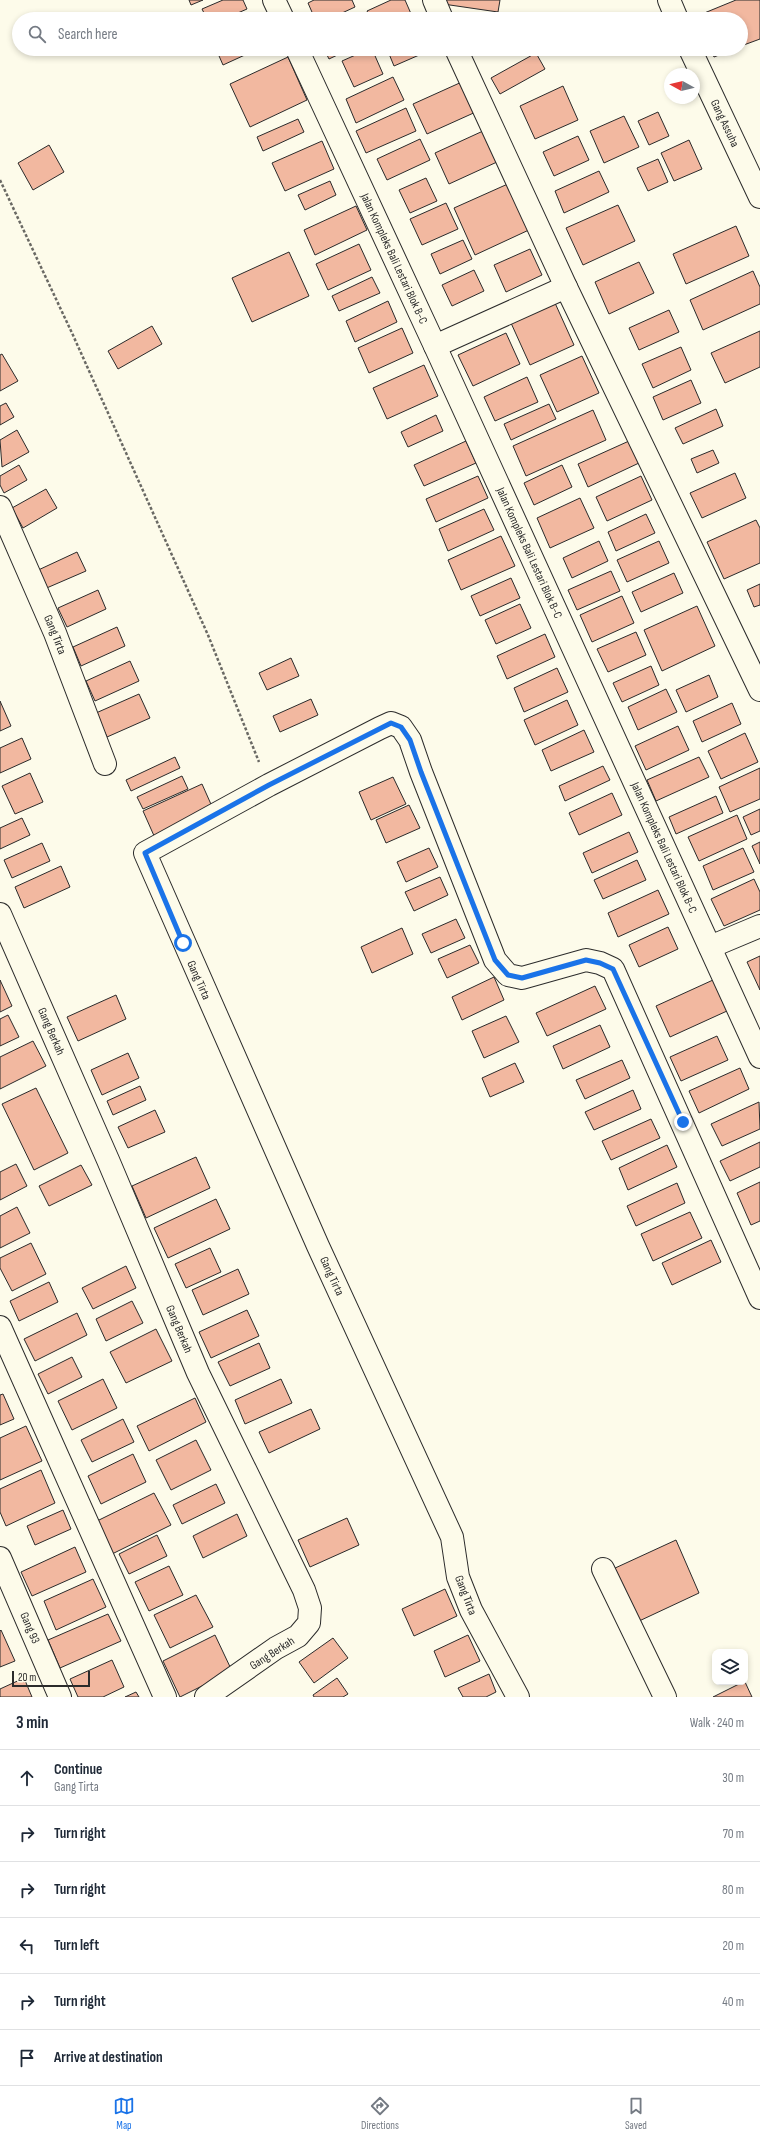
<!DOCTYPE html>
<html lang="en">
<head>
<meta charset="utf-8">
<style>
	:root { --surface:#fff; --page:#f2f2f3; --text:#1f2937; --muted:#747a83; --line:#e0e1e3; --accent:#1a73e8 }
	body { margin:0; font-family:"Sofia Sans Condensed",sans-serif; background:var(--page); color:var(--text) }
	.controls { position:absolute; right:12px; bottom:12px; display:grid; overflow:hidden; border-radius:8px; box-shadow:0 2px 6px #0003 }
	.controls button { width:36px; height:36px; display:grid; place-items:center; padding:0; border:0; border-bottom:1px solid var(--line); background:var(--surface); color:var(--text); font:20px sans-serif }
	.compass { position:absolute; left:664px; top:68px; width:36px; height:36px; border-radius:50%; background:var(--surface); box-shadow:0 2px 6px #0003; rotate:278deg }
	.scale { position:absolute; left:12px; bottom:10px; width:78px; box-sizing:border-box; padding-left:4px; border:2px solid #2b2b2b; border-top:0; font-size:11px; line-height:14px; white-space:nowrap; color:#2b2b2b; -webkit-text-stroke:3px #fdfbea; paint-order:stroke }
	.stop { position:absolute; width:12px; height:12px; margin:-9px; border:3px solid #1a73e8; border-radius:50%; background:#fff }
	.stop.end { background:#1a73e8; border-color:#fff; box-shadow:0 1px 4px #0008 }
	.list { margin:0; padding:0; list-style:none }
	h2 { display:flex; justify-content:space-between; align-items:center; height:52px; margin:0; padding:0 16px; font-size:17px }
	h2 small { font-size:13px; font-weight:400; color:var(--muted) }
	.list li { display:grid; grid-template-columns:26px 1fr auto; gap:12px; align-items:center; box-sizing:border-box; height:56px; padding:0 16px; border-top:1px solid var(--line) }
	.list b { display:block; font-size:15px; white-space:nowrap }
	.list p { margin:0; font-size:13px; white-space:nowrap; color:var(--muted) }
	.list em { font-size:13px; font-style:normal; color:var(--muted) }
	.icon { flex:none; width:22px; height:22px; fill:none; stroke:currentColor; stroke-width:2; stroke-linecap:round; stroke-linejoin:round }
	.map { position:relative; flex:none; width:760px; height:1697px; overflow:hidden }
	.search { position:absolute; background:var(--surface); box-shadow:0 2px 6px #0003; left:12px; right:12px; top:12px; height:44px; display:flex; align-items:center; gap:10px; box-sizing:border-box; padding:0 14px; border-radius:22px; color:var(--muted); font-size:15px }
	.sheet { height:388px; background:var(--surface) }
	nav { display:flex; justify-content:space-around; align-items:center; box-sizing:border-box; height:56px; border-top:1px solid var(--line); background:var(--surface); font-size:11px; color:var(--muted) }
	nav a { display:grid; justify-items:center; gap:2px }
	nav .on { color:var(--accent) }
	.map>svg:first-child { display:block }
	.building { fill:#f2b8a0; stroke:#2b2b2b }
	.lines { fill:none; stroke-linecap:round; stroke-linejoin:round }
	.street-casing { stroke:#2b2b2b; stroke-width:24 }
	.path { stroke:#6a6964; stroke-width:2.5; stroke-dasharray:3 2; stroke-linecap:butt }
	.street { stroke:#fdfbea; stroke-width:22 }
	.route { stroke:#1a73e8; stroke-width:5 }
	.labels { text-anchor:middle; stroke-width:3; stroke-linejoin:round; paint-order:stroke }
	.street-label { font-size:12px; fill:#2b2b2b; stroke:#fdfbea }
</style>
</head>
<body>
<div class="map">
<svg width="760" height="1697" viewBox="0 0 760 1697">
	<rect width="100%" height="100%" fill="#fdfbea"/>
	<!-- building -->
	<path class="building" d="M189,0H203L191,5Z
		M223,0H243L247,9L224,19H207L202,9Z
		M314,0H352L355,7L329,19H315L308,3Z
		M391,0H405L412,16L405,19H371L367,11Z
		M443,0H500L498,12L443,4Z
		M736,0H760V39L741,46V19H698L697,16Z
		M262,14L264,19H251Z
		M357,14L360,19H346Z
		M216,49H258L223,65Z
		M324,49H350L329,59Z
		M369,49H372L383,74L354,87L342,61Z
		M387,49H433L394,66Z
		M710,49H734L714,57Z
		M536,53L545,69L500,94L491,78Z
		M288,57L307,100L250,127L230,84Z
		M393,77L404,100L356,123L346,99Z
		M464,81L478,111L427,134L413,104Z
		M563,86L578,120L535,139L520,106Z
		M406,108L416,131L366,153L356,131Z
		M658,112L669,136L649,145L638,121Z
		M624,116L639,147L604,163L590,131Z
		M298,119L304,132L263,151L257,137Z
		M483,131L497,162L449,184L435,153Z
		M578,136L589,160L554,176L543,152Z
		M420,139L430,160L387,180L377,159Z
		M689,140L702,169L674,181L661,153Z
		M322,141L334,169L285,191L272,163Z
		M49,145L64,172L33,190L18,163Z
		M658,159L668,182L648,191L637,168Z
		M599,171L609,192L564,213L555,191Z
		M426,178L437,201L410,213L399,190Z
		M330,181L336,195L305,210L298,195Z
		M510,183L531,229L475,255L454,208Z
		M446,203L458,229L422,245L410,219Z
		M618,205L635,241L583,265L566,228Z
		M356,206L367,230L315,255L304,230Z
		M736,226L749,256L686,284L673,254Z
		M463,240L472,259L440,274L431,254Z
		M359,244L371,270L328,290L316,264Z
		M530,249L542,275L506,292L494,265Z
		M289,252L309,296L252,322L232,278Z
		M639,262L654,293L609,314L595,282Z
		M474,270L484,291L452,306L442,285Z
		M753,271L760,287V304L703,330L690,300Z
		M372,277L380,293L339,311L332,296Z
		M388,301L397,322L355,342L346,321Z
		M555,303L574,345L530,365L511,323Z
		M669,310L679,332L639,350L629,328Z
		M152,326L162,344L118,369L108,351Z
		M402,328L413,353L369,373L358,348Z
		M760,331V367L725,383L711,353Z
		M506,333L520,364L473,386L458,355Z
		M681,347L691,370L653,388L642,364Z
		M2,354L18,381L0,391V355Z
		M582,356L599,393L557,412L540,375Z
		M424,365L438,396L387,419L373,388Z
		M527,377L538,402L495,421L484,397Z
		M691,380L701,403L663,420L653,397Z
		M6,403L14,417L0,425V406Z
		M549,404L556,419L511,440L504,424Z
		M716,409L723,426L683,444L675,428Z
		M593,410L606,440L526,476L513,446Z
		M436,415L443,431L408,447L401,432Z
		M17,430L29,452L2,467L0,440Z
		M466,441L476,463L424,486L414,465Z
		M629,441L639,463L588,487L578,464Z
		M713,450L719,463L697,473L691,459Z
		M19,465L27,480L4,493L0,485V476Z
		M562,465L572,487L534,505L524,483Z
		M735,473L746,498L702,518L690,493Z
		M478,476L488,498L436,522L426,499Z
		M641,476L652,500L607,521L596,497Z
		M46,489L57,508L23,528L12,508Z
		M580,498L594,528L550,548L537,518Z
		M484,509L494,530L448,551L439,529Z
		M646,514L655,533L616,551L608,532Z
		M756,520L760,528V563L724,579L707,542Z
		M501,536L515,566L461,590L448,560Z
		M599,541L608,561L572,578L563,558Z
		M659,541L669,563L627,582L617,560Z
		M77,552L86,571L42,590L34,572Z
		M611,571L620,591L577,610L568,590Z
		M674,573L683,593L641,612L632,592Z
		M511,578L520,598L480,616L471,596Z
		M760,584V605L754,607L747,590Z
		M98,590L106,609L67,627L58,608Z
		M622,596L634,623L592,642L580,615Z
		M520,604L531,628L496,644L485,620Z
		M697,606L715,646L662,671L644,630Z
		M117,627L125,646L81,666L73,647Z
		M636,632L646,655L608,672L597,649Z
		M545,634L555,657L507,679L497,656Z
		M291,658L299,676L267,690L259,673Z
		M130,661L139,681L95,701L86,681Z
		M651,666L659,685L622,702L613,683Z
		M557,668L568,692L524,712L514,688Z
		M709,675L718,697L686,712L676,690Z
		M666,689L677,712L638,730L628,707Z
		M139,694L150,718L107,737L96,713Z
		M311,699L318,715L280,732L273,716Z
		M567,700L578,725L535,745L524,720Z
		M0,701L11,726L0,731Z
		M732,703L741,724L702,742L693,721Z
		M678,726L689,750L646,770L635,746Z
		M584,730L594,752L551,771L542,750Z
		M745,733L758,762L721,779L708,751Z
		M22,738L31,759L0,773V748Z
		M175,757L180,768L131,791L126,780Z
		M699,757L709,777L656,801L647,780Z
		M603,766L610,780L565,801L559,786Z
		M760,768V799L730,812L719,787Z
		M30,773L43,802L15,814L2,786Z
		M182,776L188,789L143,809L137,797Z
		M393,777L406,804L371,820L359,792Z
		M202,784L214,811L155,838L143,811Z
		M612,793L622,815L579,835L569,813Z
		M716,796L723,813L676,834L669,817Z
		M409,805L420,828L386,843L376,820Z
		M760,809V831L751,835L743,817Z
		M737,815L747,839L699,861L688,837Z
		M22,818L30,835L0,849V828Z
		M629,832L638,852L592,873L583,853Z
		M760,842V864L752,846Z
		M42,843L50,861L12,878L4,860Z
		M429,848L438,867L406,882L397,862Z
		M743,848L754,872L713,890L703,866Z
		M637,860L646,880L603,899L594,880Z
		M61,866L70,887L24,908L15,887Z
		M440,877L448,895L414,911L405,892Z
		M754,879L760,892V910L724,926L711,899Z
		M658,890L669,914L618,937L608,913Z
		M456,919L465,938L431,953L422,934Z
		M668,927L678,949L639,967L629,945Z
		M402,928L413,954L372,973L361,947Z
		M470,945L479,963L447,978L438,959Z
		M760,956V990L747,962Z
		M494,977L504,1000L462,1020L452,997Z
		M0,980L12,1006L0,1012Z
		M713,980L727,1011L670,1037L656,1006Z
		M595,986L606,1009L547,1036L536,1013Z
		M116,995L126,1019L78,1041L67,1017Z
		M8,1015L19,1037L0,1046V1019Z
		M506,1016L519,1042L484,1058L472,1031Z
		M600,1025L610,1047L563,1069L553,1046Z
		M717,1036L728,1060L681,1081L670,1057Z
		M33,1041L46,1066L0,1089V1057Z
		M128,1053L139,1078L102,1095L91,1070Z
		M622,1060L630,1078L585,1099L576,1080Z
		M515,1063L524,1082L490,1097L482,1078Z
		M740,1068L749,1089L699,1113L689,1091Z
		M140,1086L146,1100L113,1115L107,1101Z
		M36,1088L68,1153L34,1170L2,1104Z
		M633,1090L641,1109L594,1130L585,1112Z
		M759,1102L760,1129L722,1146L711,1124Z
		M155,1110L165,1132L128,1148L118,1127Z
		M651,1119L660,1138L611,1160L602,1141Z
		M760,1142V1167L730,1181L720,1161Z
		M667,1145L677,1167L628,1190L619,1168Z
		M196,1157L210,1188L146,1218L132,1186Z
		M16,1164L27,1186L0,1200V1172Z
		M81,1165L92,1185L49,1206L39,1186Z
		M760,1182V1221L751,1225L737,1193Z
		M677,1183L685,1203L636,1226L627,1206Z
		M216,1199L230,1229L168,1258L154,1228Z
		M17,1207L30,1233L0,1248V1216Z
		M690,1212L702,1238L653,1261L641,1234Z
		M711,1240L721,1262L672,1285L662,1263Z
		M31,1243L46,1274L12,1291L0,1268V1258Z
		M210,1248L221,1272L186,1288L175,1264Z
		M126,1266L136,1288L93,1309L82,1288Z
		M238,1269L249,1294L203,1315L192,1290Z
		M49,1282L58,1302L19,1321L10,1301Z
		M132,1301L143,1323L106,1341L96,1319Z
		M247,1310L259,1336L211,1358L199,1332Z
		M77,1313L87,1335L35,1361L24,1339Z
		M156,1329L172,1361L126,1383L110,1352Z
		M259,1343L270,1368L230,1386L218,1362Z
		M72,1357L82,1377L48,1394L38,1374Z
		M103,1379L117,1408L72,1430L58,1401Z
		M281,1379L292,1403L245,1424L235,1400Z
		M3,1394L14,1419L0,1425V1395Z
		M195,1398L206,1422L149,1451L137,1426Z
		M311,1409L320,1429L269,1453L259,1432Z
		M123,1419L134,1442L92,1462L81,1440Z
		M26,1426L42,1461L0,1480V1438Z
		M196,1440L211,1470L171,1490L156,1460Z
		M133,1454L146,1482L101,1504L88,1476Z
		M41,1470L55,1503L6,1526L0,1512V1489Z
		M216,1484L225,1503L182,1524L173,1505Z
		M154,1493L171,1525L112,1554L97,1521Z
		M63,1510L71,1529L35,1545L27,1526Z
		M237,1514L247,1536L203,1558L193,1536Z
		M347,1518L359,1545L310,1567L298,1540Z
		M157,1535L167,1556L129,1574L119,1554Z
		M676,1540L699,1593L637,1622L613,1569Z
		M75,1547L86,1572L32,1596L21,1572Z
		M169,1566L183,1595L149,1611L135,1582Z
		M93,1579L106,1607L56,1630L44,1601Z
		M445,1589L457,1616L414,1636L402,1609Z
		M196,1595L213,1627L170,1648L154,1615Z
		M108,1614L121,1641L60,1668L48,1640Z
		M1,1630L15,1661L0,1667V1631Z
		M215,1635L232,1671L180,1697L163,1661Z
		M468,1635L480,1661L445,1677L434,1651Z
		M333,1638L348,1658L314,1683L299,1662Z
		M112,1660L124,1687L103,1697H78L70,1679Z
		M489,1674L496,1692L486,1697H463L458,1688Z
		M24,1678L32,1697H0V1689Z
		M337,1678L348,1694L343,1697H314L313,1695Z
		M743,1682H745L752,1697H713Z
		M136,1692L139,1697H125Z"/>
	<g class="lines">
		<defs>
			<g id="street">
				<path d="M274,0L283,19"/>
				<path d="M434,0L442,19"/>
				<path d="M669,0L677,19"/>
				<path id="s1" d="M297,49L435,346L760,1057"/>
				<path d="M456,49L566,287L760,690"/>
				<path id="s2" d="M690,49L760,197"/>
				<path d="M435,346L566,287"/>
				<path id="s3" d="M0,507L55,633L105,764"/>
				<path id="s4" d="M0,914L108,1160L198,1373L304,1590L310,1608L309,1623L298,1636L276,1648L206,1697"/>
				<path d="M710,947L760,926"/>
				<path d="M0,1327L165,1697"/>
				<path id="s5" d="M0,1558L60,1697"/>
				<path d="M603,1569L665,1697"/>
				<path d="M518,1697L471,1610L458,1577L452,1537L318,1246L145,853L269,785L380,728L391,723L401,727L410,740L421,772L495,960L508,975L522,978L586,960L600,963L613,969L760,1298"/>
			</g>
		</defs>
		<!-- street casing -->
		<use href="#street" class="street-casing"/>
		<!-- path -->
		<path class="path" d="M0,180L72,333L208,635L259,762"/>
		<!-- street -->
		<use href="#street" class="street"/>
	</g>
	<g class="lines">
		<!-- route -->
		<path class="route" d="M183,943L145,853L269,785L391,723L401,727L410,740L421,772L495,960L508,975L522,978L586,960L600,963L613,969L683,1122"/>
	</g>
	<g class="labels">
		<!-- street labels -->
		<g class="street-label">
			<text dy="4" stroke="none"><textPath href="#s2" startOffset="82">Gang Assuha</textPath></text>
			<text dy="4" stroke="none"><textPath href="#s1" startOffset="231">Jalan Kompleks Bali Lestari Blok B-C</textPath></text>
			<text dy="4" stroke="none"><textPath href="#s1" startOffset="555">Jalan Kompleks Bali Lestari Blok B-C</textPath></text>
			<text dy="4" stroke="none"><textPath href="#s3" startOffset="139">Gang Tirta</textPath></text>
			<text dy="4" stroke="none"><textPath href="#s1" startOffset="879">Jalan Kompleks Bali Lestari Blok B-C</textPath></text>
			<text transform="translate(199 980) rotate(66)" y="4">Gang Tirta</text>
			<text dy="4" stroke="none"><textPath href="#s4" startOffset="128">Gang Berkah</textPath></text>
			<text transform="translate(332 1276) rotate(65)" y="4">Gang Tirta</text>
			<text dy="4" stroke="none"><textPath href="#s4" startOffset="452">Gang Berkah</textPath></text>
			<text transform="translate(466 1595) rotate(69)" y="4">Gang Tirta</text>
			<text dy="4" stroke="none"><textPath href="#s5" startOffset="76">Gang 93</textPath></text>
			<text transform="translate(272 1653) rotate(-33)" y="4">Gang Berkah</text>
		</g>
	</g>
</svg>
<div class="controls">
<button><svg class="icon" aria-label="layers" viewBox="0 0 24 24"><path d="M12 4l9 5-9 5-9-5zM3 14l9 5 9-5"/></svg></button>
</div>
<svg class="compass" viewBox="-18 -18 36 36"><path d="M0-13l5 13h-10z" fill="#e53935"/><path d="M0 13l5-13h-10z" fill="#747a83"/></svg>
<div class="scale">20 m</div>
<div class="stop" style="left:183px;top:943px"></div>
<div class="stop end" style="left:683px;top:1122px"></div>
<div class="search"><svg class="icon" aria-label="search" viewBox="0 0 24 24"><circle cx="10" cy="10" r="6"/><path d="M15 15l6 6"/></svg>Search here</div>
</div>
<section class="sheet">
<h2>3 min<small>Walk · 240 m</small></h2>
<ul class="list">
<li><svg class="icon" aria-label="ahead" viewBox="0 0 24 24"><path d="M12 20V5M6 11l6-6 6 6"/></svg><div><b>Continue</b><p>Gang Tirta</p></div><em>30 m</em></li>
<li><svg class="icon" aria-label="right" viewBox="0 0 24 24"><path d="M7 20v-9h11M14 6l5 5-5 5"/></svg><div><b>Turn right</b></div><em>70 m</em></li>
<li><svg class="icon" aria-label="right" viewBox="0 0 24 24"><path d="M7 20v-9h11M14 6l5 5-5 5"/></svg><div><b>Turn right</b></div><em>80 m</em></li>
<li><svg class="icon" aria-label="left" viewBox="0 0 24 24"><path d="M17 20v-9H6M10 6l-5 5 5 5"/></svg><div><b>Turn left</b></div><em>20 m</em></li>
<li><svg class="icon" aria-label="right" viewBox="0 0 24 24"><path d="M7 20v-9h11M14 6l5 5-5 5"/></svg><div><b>Turn right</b></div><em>40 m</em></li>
<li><svg class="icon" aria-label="arrive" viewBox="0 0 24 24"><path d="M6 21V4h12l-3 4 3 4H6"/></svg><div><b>Arrive at destination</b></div></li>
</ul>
</section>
<nav>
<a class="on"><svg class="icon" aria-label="map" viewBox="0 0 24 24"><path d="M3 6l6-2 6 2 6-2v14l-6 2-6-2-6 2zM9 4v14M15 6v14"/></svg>Map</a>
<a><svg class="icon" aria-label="directions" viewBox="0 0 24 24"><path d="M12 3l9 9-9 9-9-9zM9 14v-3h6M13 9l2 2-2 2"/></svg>Directions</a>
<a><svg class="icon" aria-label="saved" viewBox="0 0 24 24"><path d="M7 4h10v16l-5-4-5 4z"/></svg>Saved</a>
</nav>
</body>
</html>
